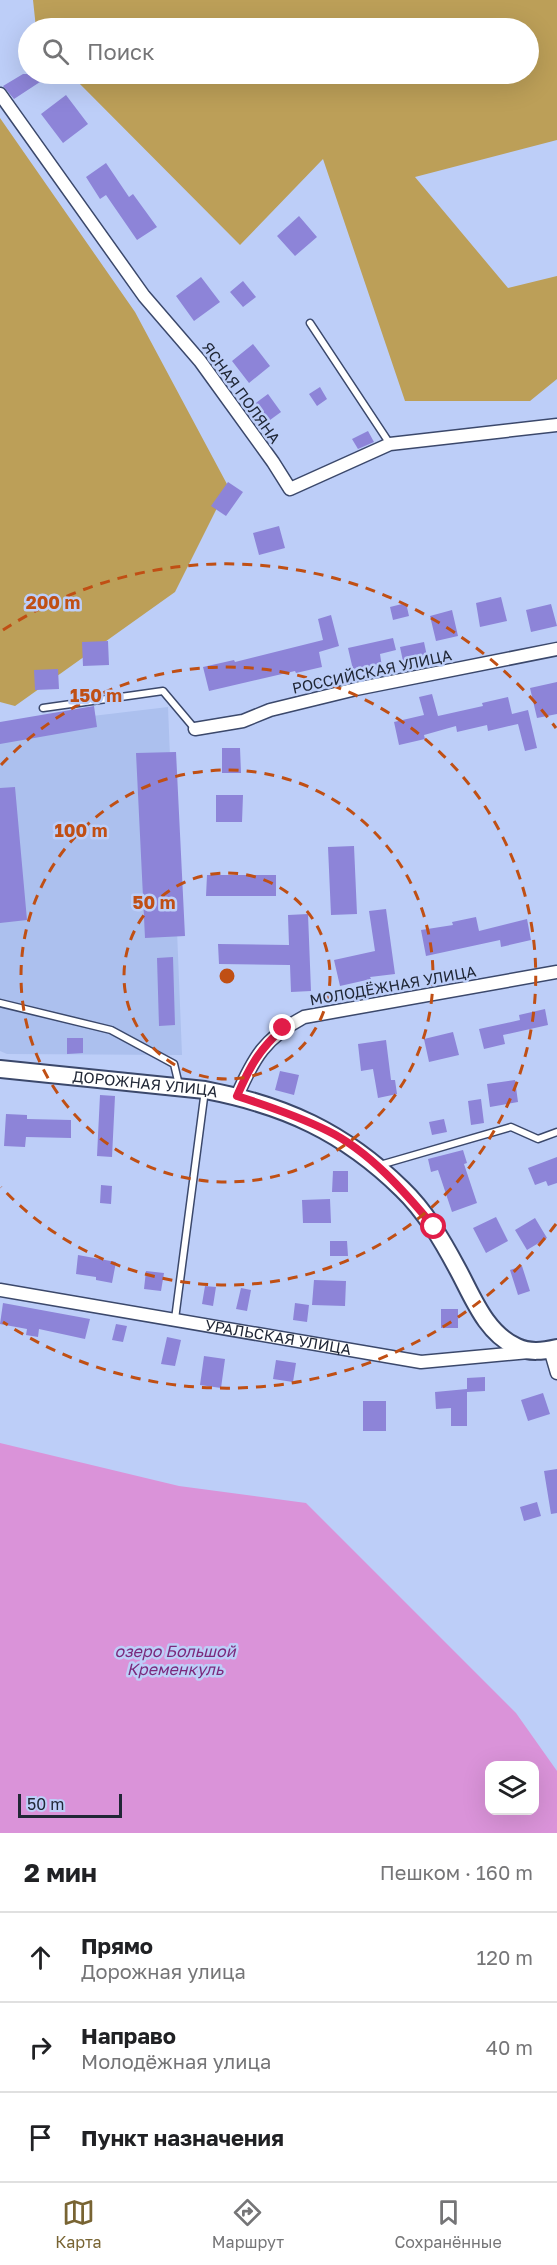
<!DOCTYPE html>
<html lang="ru">
<head>
<meta charset="utf-8">
<style>
	:root { --surface:#fff; --page:#f2f2f2; --text:#202124; --muted:#757577; --line:#e0e0e0; --accent:#786433 }
	body { margin:0; font-family:"Golos Text",sans-serif; background:var(--page); color:var(--text) }
	.controls { position:absolute; right:18px; bottom:18px; display:grid; overflow:hidden; border-radius:12px; box-shadow:0 6px 24px #0002 }
	.controls button { width:54px; height:54px; display:grid; place-items:center; padding:0; border:0; border-bottom:2px solid var(--line); background:var(--surface); color:var(--text); font:30px sans-serif }
	.scale { position:absolute; left:18px; bottom:15px; width:104px; box-sizing:border-box; padding-left:6px; border:3px solid #202736; border-top:0; font-size:16px; line-height:21px; white-space:nowrap; color:#202736; -webkit-text-stroke:4px #bdcef8; paint-order:stroke }
	.stop { position:absolute; width:18px; height:18px; margin:-14px; border:4px solid #e11d48; border-radius:50%; background:#fff }
	.stop.end { background:#e11d48; border-color:#fff; box-shadow:0 2px 6px #0008 }
	.list { margin:0; padding:0; list-style:none }
	h2 { display:flex; justify-content:space-between; align-items:center; height:78px; margin:0; padding:0 24px; font-size:26px }
	h2 small { font-size:20px; font-weight:400; color:var(--muted) }
	.list li { display:grid; grid-template-columns:39px 1fr auto; gap:18px; align-items:center; box-sizing:border-box; height:90px; padding:0 24px; border-top:2px solid var(--line) }
	.list b { display:block; font-size:22px; white-space:nowrap }
	.list p { margin:0; font-size:20px; white-space:nowrap; color:var(--muted) }
	.list em { font-size:20px; font-style:normal; color:var(--muted) }
	.icon { flex:none; width:33px; height:33px; fill:none; stroke:currentColor; stroke-width:2; stroke-linecap:round; stroke-linejoin:round }
	.map { position:relative; flex:none; width:557px; height:1833px; overflow:hidden }
	.search { position:absolute; background:var(--surface); box-shadow:0 6px 24px #0002; left:18px; right:18px; top:18px; height:66px; display:flex; align-items:center; gap:15px; box-sizing:border-box; padding:0 21px; border-radius:33px; color:var(--muted); font-size:22px }
	.sheet { height:348px; background:var(--surface) }
	nav { display:flex; justify-content:space-around; align-items:center; box-sizing:border-box; height:84px; border-top:2px solid var(--line); background:var(--surface); font-size:16px; color:var(--muted) }
	nav a { display:grid; justify-items:center; gap:3px }
	nav .on { color:var(--accent) }
	.map>svg:first-child { display:block }
	.built { fill:#acc0ee }
	.green { fill:#bc9f58 }
	.water { fill:#da93d9; fill-rule:evenodd }
	.building { fill:#8d84d8 }
	.lines { fill:none; stroke-linecap:round; stroke-linejoin:round }
	.lane-casing { stroke:#3b486b; stroke-width:9 }
	.street-casing { stroke:#3b486b; stroke-width:15 }
	.secondary-casing { stroke:#3b486b; stroke-width:20 }
	.lane { stroke:#fff; stroke-width:6 }
	.street { stroke:#fff; stroke-width:12 }
	.secondary { stroke:#fff; stroke-width:16 }
	.route { stroke:#e11d48; stroke-width:8 }
	.ring { fill:none; stroke:#c04f14; stroke-width:3; stroke-dasharray:10 8 }
	.labels { text-anchor:middle; stroke-width:5; stroke-linejoin:round; paint-order:stroke }
	.street-label { font-size:15px; fill:#202736; stroke:#bdcef8 }
	.water-label { font-size:16px; font-style:italic; fill:#7b297c; stroke:#bdcef8 }
	.centre { fill:#c04f14; stroke:#bdcef8; stroke-width:3 }
	.ring-label { font-size:18px; text-anchor:middle; font-weight:bold; fill:#c04f14; stroke:#bdcef8; stroke-width:5; stroke-linejoin:round; paint-order:stroke }
</style>
</head>
<body>
<div class="map">
<svg width="557" height="1833" viewBox="0 0 557 1833">
	<rect width="100%" height="100%" fill="#bdcef8"/>
	<!-- built -->
	<path class="built" d="M168,707L182,1055L7,1054L0,1051V727Z"/>
	<!-- green -->
	<path class="green" d="M33,0H557V140L415,177L508,288L557,276V379L530,401H405L323,159L240,245L70,74H528V28H36Z
		M0,118L135,312L228,486L175,592L15,706L0,702Z"/>
	<!-- water -->
	<path class="water" d="M0,1443L179,1486L306,1503L516,1713L557,1771V1833H0ZM490,1766H534V1810H490Z"/>
	<!-- building -->
	<path class="building" d="M23,74H39L43,80L14,99L3,86Z
		M66,95L88,124L63,143L41,114Z
		M106,163L129,197L133,194L157,227L137,240L106,195L100,199L86,177Z
		M299,216L317,237L295,256L277,236Z
		M201,277L220,302L194,321L176,296Z
		M243,281L256,297L243,307L230,292Z
		M253,344L270,366L249,383L232,361Z
		M320,387L327,399L317,406L309,394Z
		M268,394L281,412L259,428L246,410Z
		M368,431L374,442L358,449L352,439Z
		M228,482L243,492L226,516L211,506Z
		M279,526L285,548L259,555L253,533Z
		M501,597L507,621L480,627L476,603Z
		M406,603L409,616L393,620L390,607Z
		M551,604L557,626L531,632L526,610Z
		M452,610L458,636L436,641L430,616Z
		M331,615L339,646L319,652L322,667L296,673L295,671L209,691L203,667L234,660L235,662L323,640L318,619Z
		M393,638L396,650L380,654L382,667L354,674L348,648Z
		M108,641L109,665L83,666L82,642Z
		M424,642L428,661L404,666L400,647Z
		M58,669L59,689L35,690L34,670Z
		M557,682V714L537,718L530,688Z
		M432,694L438,716L483,706L482,703L508,697L512,714L528,710L537,748L525,751L518,724L488,731L487,725L457,732L456,726L424,735L425,739L399,745L394,722L424,715L419,697Z
		M94,706L97,727L0,744V722Z
		M222,748H240L241,773H222Z
		M176,752L185,936L145,938L136,753Z
		M15,787L27,920L0,923V788Z
		M216,795H243L242,822H216Z
		M354,846L357,914L331,915L328,847Z
		M207,875H276V896H206Z
		M386,909L395,974L370,977L371,979L340,986L334,960L375,951L369,911Z
		M308,914L311,991L291,992L290,965L219,964L218,944L289,945L288,915Z
		M476,917L479,931L527,919L531,940L501,947L500,940L426,956L421,930L453,925L452,922Z
		M173,957L175,1025L159,1026L157,958Z
		M545,1009L548,1025L503,1035L505,1044L484,1049L479,1029L520,1020L519,1015Z
		M453,1032L459,1055L429,1062L424,1039Z
		M67,1038H83V1053L67,1054Z
		M386,1040L391,1080H395L397,1094L378,1098L373,1069L361,1071L358,1044Z
		M280,1071L299,1075L294,1095L275,1090Z
		M515,1080L518,1102L490,1107L487,1084Z
		M100,1095L115,1096L112,1157L97,1156Z
		M481,1099L484,1123L471,1125L468,1101Z
		M6,1114L27,1115V1119L71,1120V1138L26,1137L25,1147L4,1146Z
		M444,1119L447,1132L432,1135L429,1122Z
		M463,1150L467,1163L464,1164L477,1203L452,1212L438,1170L431,1172L428,1159Z
		M557,1157V1183L548,1186L546,1181L535,1185L528,1168Z
		M333,1171H348V1192H332Z
		M101,1185L112,1186L111,1204L100,1203Z
		M330,1199L331,1223H303L302,1200Z
		M496,1217L508,1241L486,1253L473,1228Z
		M535,1218L547,1238L527,1250L515,1230Z
		M330,1241H347L348,1256H330Z
		M78,1255L116,1262L112,1283L96,1280V1277L76,1274Z
		M522,1266L530,1291L518,1295L510,1270Z
		M146,1271L164,1273L161,1291L144,1289Z
		M314,1280L346,1281L345,1306L312,1305Z
		M205,1286L216,1287L213,1306L202,1304Z
		M241,1288L251,1290L247,1311L236,1309Z
		M3,1303L90,1319L85,1339L39,1329L38,1337L26,1335L27,1329L0,1324Z
		M295,1303L309,1305L307,1322L293,1320Z
		M441,1309H458V1328H441Z
		M116,1324L127,1326L123,1342L112,1340Z
		M167,1337L181,1340L175,1366L161,1364Z
		M204,1356L225,1359L221,1388L200,1385Z
		M276,1360L296,1363L293,1382L273,1379Z
		M485,1377V1391L467,1392V1426H451V1408L436,1409L435,1392L467,1389V1378Z
		M543,1393L550,1414L528,1421L521,1400Z
		M363,1401H386V1431H363Z
		M557,1469V1513L551,1514L544,1471Z
		M537,1502L541,1516L524,1521L520,1507Z"/>
	<g class="lines">
		<defs>
			<path id="lane" d="M310,323L390,444
				M43,708L163,691L195,729
				M0,1003L111,1030L174,1064L179,1085
				M380,1165L511,1127L538,1139L557,1132
				M175,1319L205,1090"/>
			<g id="street">
				<path d="M0,94L144,296L200,361L273,462L290,489L390,444L557,425"/>
				<path d="M195,729L243,721L270,710L356,689L557,649"/>
				<path d="M237,1096C254,1057 265,1038 304,1017L557,972"/>
				<path id="s1" d="M0,1290L421,1362L529,1352"/>
				<path d="M550,1349L557,1373"/>
			</g>
			<g id="secondary">
				<path id="s2" d="M0,1069L205,1090C284,1105 344,1132 402,1189C425,1211 442,1240 457,1268C472,1295 485,1333 517,1347C530,1353 543,1351 557,1348"/>
			</g>
		</defs>
		<!-- lane casing -->
		<use href="#lane" class="lane-casing"/>
		<!-- street casing -->
		<use href="#street" class="street-casing"/>
		<!-- secondary casing -->
		<use href="#secondary" class="secondary-casing"/>
		<!-- lane -->
		<use href="#lane" class="lane"/>
		<!-- street -->
		<use href="#street" class="street"/>
		<!-- secondary -->
		<use href="#secondary" class="secondary"/>
	</g>
	<g class="lines">
		<!-- route -->
		<path class="route" d="M283,1028C259,1050 250,1066 237,1096C268,1106 298,1116 328,1131C369,1151 405,1192 434,1227"/>
	</g>
	<!-- distance rings -->
	<g class="ring">
		<circle cx="227" cy="976" r="103"/>
		<circle cx="227" cy="976" r="206"/>
		<path d="M1 765A309 309 0 1 1 1 1187"/>
		<path d="M556 1224A412 412 0 0 1 3 1322M3 630A412 412 0 0 1 556 728"/>
	</g>
	<g class="labels">
		<!-- street labels -->
		<g class="street-label">
			<text transform="translate(241 393) rotate(54)" y="5">ЯСНАЯ ПОЛЯНА</text>
			<text transform="translate(372 672) rotate(-12)" y="5">РОССИЙСКАЯ УЛИЦА</text>
			<text transform="translate(393 986) rotate(-10)" y="5">МОЛОДЁЖНАЯ УЛИЦА</text>
			<text dy="5" stroke="none"><textPath href="#s2" startOffset="146">ДОРОЖНАЯ УЛИЦА</textPath></text>
			<text dy="5" stroke="none"><textPath href="#s1" startOffset="282">УРАЛЬСКАЯ УЛИЦА</textPath></text>
		</g>
		<!-- water labels -->
		<g class="water-label">
			<text x="175" y="1657">озеро Большой<tspan x="175" dy="18">Кременкуль</tspan></text>
		</g>
	</g>
	<circle cx="227" cy="976" r="9" class="centre"/>
	<g class="ring-label">
		<text x="53" y="609">200 m</text>
		<text x="96" y="702">150 m</text>
		<text x="81" y="837">100 m</text>
		<text x="154" y="909">50 m</text>
	</g>
</svg>
<div class="controls">
<button><svg class="icon" aria-label="layers" viewBox="0 0 24 24"><path d="M12 4l9 5-9 5-9-5zM3 14l9 5 9-5"/></svg></button>
</div>
<div class="scale">50 m</div>
<div class="stop" style="left:434px;top:1227px"></div>
<div class="stop end" style="left:283px;top:1028px"></div>
<div class="search"><svg class="icon" aria-label="search" viewBox="0 0 24 24"><circle cx="10" cy="10" r="6"/><path d="M15 15l6 6"/></svg>Поиск</div>
</div>
<section class="sheet">
<h2>2 мин<small>Пешком · 160 m</small></h2>
<ul class="list">
<li><svg class="icon" aria-label="ahead" viewBox="0 0 24 24"><path d="M12 20V5M6 11l6-6 6 6"/></svg><div><b>Прямо</b><p>Дорожная улица</p></div><em>120 m</em></li>
<li><svg class="icon" aria-label="right" viewBox="0 0 24 24"><path d="M7 20v-9h11M14 6l5 5-5 5"/></svg><div><b>Направо</b><p>Молодёжная улица</p></div><em>40 m</em></li>
<li><svg class="icon" aria-label="arrive" viewBox="0 0 24 24"><path d="M6 21V4h12l-3 4 3 4H6"/></svg><div><b>Пункт назначения</b></div></li>
</ul>
</section>
<nav>
<a class="on"><svg class="icon" aria-label="map" viewBox="0 0 24 24"><path d="M3 6l6-2 6 2 6-2v14l-6 2-6-2-6 2zM9 4v14M15 6v14"/></svg>Карта</a>
<a><svg class="icon" aria-label="directions" viewBox="0 0 24 24"><path d="M12 3l9 9-9 9-9-9zM9 14v-3h6M13 9l2 2-2 2"/></svg>Маршрут</a>
<a><svg class="icon" aria-label="saved" viewBox="0 0 24 24"><path d="M7 4h10v16l-5-4-5 4z"/></svg>Сохранённые</a>
</nav>
</body>
</html>
